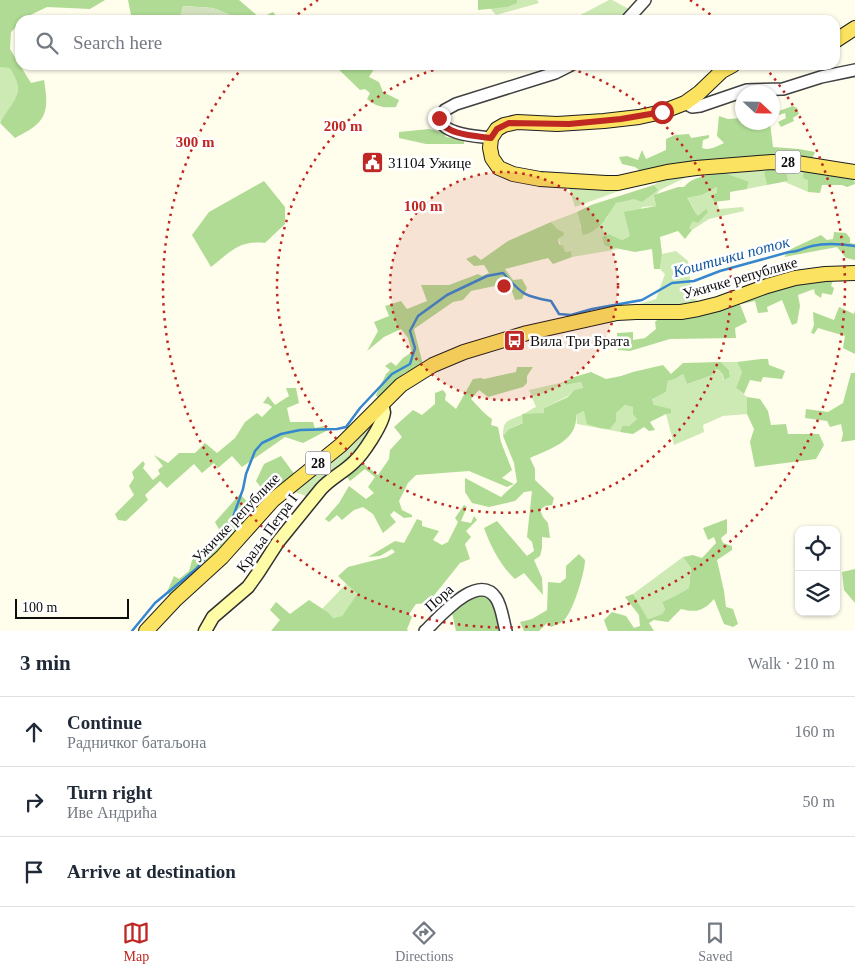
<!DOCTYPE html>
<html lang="en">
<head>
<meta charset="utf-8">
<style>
	:root { --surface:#fff; --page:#f6f6f7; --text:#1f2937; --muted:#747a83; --line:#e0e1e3; --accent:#bf2722 }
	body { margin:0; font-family:Georgia,serif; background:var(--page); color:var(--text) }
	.controls { position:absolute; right:15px; bottom:15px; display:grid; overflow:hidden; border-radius:10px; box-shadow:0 1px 4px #0004 }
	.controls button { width:45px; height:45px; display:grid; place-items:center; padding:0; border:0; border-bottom:1px solid var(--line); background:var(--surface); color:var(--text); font:25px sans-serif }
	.compass { position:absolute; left:735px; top:85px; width:45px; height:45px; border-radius:50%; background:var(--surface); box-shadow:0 1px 4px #0004; rotate:112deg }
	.scale { position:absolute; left:15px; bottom:12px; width:114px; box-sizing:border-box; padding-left:5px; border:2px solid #0d0d0d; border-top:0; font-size:14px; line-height:18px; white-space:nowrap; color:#0d0d0d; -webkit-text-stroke:4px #fff; paint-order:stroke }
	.stop { position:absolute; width:15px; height:15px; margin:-11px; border:4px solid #bf2722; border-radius:50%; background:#fff }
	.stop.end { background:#bf2722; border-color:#fff; box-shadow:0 1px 5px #0008 }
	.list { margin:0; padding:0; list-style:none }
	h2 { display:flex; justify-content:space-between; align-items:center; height:65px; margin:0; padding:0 20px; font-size:21px }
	h2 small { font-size:16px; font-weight:400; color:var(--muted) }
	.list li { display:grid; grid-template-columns:32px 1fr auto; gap:15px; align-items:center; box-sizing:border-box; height:70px; padding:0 20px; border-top:1px solid var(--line) }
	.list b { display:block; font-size:19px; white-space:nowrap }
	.list p { margin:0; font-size:16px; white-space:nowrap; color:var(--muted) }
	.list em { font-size:16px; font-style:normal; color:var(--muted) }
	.icon { flex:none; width:28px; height:28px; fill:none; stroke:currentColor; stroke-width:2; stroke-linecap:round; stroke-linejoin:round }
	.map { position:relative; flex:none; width:855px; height:631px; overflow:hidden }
	.search { position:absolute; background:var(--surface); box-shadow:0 1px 4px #0004; left:15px; right:15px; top:15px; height:55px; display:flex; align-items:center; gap:12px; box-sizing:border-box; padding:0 18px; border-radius:15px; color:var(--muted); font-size:19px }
	.sheet { height:275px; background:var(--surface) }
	nav { display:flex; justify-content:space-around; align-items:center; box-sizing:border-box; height:70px; border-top:1px solid var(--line); background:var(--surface); font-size:14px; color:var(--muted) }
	nav a { display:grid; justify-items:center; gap:2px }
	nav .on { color:var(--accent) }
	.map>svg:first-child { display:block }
	.green { fill:#cdeab5 }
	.forest { fill:#afdb94 }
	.cemetery { fill:#d3e1be }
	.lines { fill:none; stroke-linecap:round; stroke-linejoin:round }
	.stream { stroke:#3686d0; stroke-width:2.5 }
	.tertiary-casing { stroke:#404040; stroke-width:14 }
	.secondary-casing { stroke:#2f2f2f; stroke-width:15 }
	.primary-casing { stroke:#1e1e1e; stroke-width:16 }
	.tertiary { stroke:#fff; stroke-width:11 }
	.secondary { stroke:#fffca7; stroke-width:12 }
	.primary { stroke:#fbe260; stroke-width:14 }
	.route { stroke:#bf2722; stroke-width:6 }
	.ring { fill:none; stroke:#bf2722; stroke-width:2.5; stroke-dasharray:2.5 5 }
	.labels { text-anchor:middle; stroke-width:5; stroke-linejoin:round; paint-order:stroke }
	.shield { fill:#fff; stroke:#565656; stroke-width:1 }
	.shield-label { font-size:14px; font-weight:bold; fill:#0d0d0d }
	.poi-label { font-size:15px; fill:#0d0d0d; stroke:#fff; text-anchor:start }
	.street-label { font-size:15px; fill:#0d0d0d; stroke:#fff }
	.water-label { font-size:16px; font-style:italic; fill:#1458a1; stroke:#fff }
	.centre { fill:#bf2722; stroke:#fff; stroke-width:2.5 }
	.ring-label { font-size:15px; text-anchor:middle; font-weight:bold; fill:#bf2722; stroke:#fff; stroke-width:5; stroke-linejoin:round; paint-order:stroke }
</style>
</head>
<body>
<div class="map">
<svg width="855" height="631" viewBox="0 0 855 631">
	<rect width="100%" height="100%" fill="#fffdec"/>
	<!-- green -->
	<path class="green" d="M517,0H537L539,3L496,15L490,8L508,7L516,3Z
		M609,0H612L629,9L621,20H571Z
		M0,67H10C26,93 15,100 0,122Z
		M776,167L804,169L808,180V192L785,182L788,181Z
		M767,168L764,173L767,185L747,189L749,183L702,177L713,172Z
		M699,171L660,190L655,196L656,206L642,207L630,236L622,240L609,234L605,246L619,249L572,257L571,251L565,252C557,242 559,232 551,222L577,212L581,220L580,227L606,219L616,203L658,190L654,185L668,176Z
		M638,184L575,207L569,188L605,189Z
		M717,187V193L711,195L714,202H717L719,209L743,207L744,211L709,219L692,230L688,228L693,221L698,216C693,210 693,204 687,198L702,195Z
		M676,251L688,261L692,297L703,304L678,308L629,307L656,299L665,274L660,269L662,254Z
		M721,362H737L742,372L736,388L747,397V414L723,416L703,425L704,432L674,445L666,414L654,405L652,398L666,392L668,381L675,379L683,374L687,384L713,375L712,371L718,369L723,376V380L730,377L729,370Z
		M564,382L566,385L581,382L583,389L574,390L568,396L544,408V413L509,429L503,436C503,419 508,421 522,415C527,412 531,409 536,407L529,390Z
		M625,405L634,407L637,419L629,426H622L620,432L577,424L576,415L584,411L616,421V413Z
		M379,417L358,451L350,454L333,470L336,471L309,497L289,490L313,470L348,450Z
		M683,557L691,568L689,588L677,595L662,602L665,609L662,614L648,619L633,594Z
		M346,584L357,594L342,616L333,618L329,613L322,609Z"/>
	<!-- forest -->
	<path class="forest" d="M0,0H105L90,9L47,7L20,20V23L11,32L10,49L31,83L44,80C50,115 45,123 15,138L0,123C13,99 27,95 10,68L0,67Z
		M128,0H239L260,18L273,12L280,20H242L213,8L183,6L180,20H134L131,15Z
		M478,0H517V3L508,7L478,10Z
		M334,65L376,66L369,77L379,82L383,92L399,100L396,107C383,108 377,107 367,99L370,93L365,89L360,90Z
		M793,106L797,108L799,114L793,118L794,121L781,127L778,122L786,118L785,113L773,117V113Z
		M719,116L728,119L742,118V122L770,123L773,147L799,149L815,152L812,159L642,172L635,167L622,164L619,157L627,156L638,160L642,150L646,159L666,150V139L675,135L689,134L691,138L709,135V138L703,140L702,148C710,151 717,146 724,143L717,136Z
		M429,129L444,133L446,137L453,138L464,141V144H426L399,138V132Z
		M776,167L786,171L788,181L767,185L764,173L767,168Z
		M804,169L853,176L855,184L847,187L842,185H822L820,193L808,192V180L803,178Z
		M727,174L749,182L747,189L730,192V200L714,202L711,195L717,193V187L702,195L687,198C692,204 693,210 698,216L706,209L708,212L698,223L693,221L689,228L692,230L685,239L678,231L660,237L662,254L660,269H654L652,249L635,252L605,246L602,237L609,234L622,240L630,236L624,212L656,206L654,195L678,187H684C694,175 712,175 727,174Z
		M264,181L285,207V224L265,243C239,240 230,252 211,267L192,235L209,212Z
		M654,185L658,190L642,202L634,199L616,203C608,216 599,232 583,235C580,227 581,220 577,212L591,205Z
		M551,222L557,229L563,232L564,235L558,239L559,244L563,246L565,252L571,251L572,257L553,264L548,258L505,269L513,280L522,279L527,288L522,299L515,300L509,283L471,291L463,300L453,302L414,329L423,365L404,373L381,402L376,395L386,374L390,370L385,366L391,362L396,366L403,358L412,352L408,338L401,329L384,337L367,351L378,331L374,322L389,316L385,306L401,301L407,309L427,301L421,285H449L478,274L482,276L489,273L484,265L474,266L466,259L475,255L481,260L508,241Z
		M834,232L846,233L850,238V243L855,244V260L846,258L837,247L784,257L791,249L821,235L827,240L833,239Z
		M833,280L831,286L834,288L832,295L822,293L821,298L815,294L814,289L798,295L800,306L797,323L792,325L782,300L767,307L768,312L758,313L755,301L742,304L741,299L791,283Z
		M739,302L747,322L735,328L736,338L670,339L630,351L618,350L617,333L633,332V340L645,338L656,329L655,322L660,317Z
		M839,307L854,314L855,310V354L843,348L845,336L818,328L814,334L811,333L814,325L813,312L834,320Z
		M761,359H768L769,365L785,371L782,379L763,377L761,382L750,380L744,394L736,388L742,372L737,362Z
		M721,362L729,370L730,377L724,380L723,375L718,369L712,371L713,375L687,384L683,374L675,379L668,381L666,392L652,399L654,405L671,409V413L666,414L650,422L655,430L649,431L644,427L633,434L620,432L622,426H629L637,419L633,414V407L625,405L616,413V421L610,429L600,428L587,424L584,411L576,415C578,441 550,449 530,458L535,469V480L554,498L552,505L545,506L540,510L543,517L548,523L550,538L542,537V548L540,556L534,560L542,578L543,595L524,573L515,579C500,565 491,547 484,528L497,521L527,556L534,551L532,542L527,537L532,491L524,492L515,501L489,507L472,503L465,492V478L501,497L517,482L514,463L503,436L509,429L523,423L522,414L544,413V408L568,397L574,390L583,388L581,382L566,385L564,382L574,377L591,372L606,379L621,376L633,372L663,365L671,374L683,363Z
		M517,367H533L527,376V383L523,387L488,397L479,390L471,399C478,406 484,414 492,419L491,425L498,427L501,442L512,470L502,478L514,484L507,487L469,471L416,475L408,483L399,501L402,510L412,515V517L404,518L394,511L390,515L396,522L383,533L373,514L363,507L354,510L342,520L337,515L329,522L325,519L339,503L349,486L366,499L374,493L368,487L375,477L365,469L350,481L344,473L333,470L350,454L358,451L364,464L378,475L389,459L390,450L402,437L394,427L413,410L422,415L435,404V393L443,390L446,394L445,400L456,409L473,379L481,378L484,379L516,372Z
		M851,373H855V440L841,442L843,434L841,424L830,427L827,421L805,418L806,409L828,412L843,403Z
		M286,388H296L299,403L287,408L290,422H313L315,428L324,426L328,430L303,443L285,437L242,467L232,456L218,468L214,463L202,473L194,464L167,488L160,481L145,495L148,500L126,521L118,520L115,514L134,495L129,486L134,478L132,472L143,461L145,464L143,468L153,480L160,474L158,470L163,466L154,455L168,463L179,453H195L205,443L217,453L235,438L245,422L257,413L262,417L272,407L268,404L263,403L268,396L275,405L289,396Z
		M747,397L760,399L768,411L771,425L786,424L788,434H819L824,445L816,459L755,467L750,442L754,429L747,414Z
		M281,456L295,475L269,498L256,481L264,464Z
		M240,494L257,512L230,542L171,597L167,592L174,576L179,579L189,571L193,557L221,533L215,522Z
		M464,505L467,507L461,521L471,523L474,516L477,520L466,531L471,537L465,544L470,559L460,563L428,603L416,604L409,614L412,617L407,629L408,631H271L280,620L270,610L276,602L290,614L309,600L329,613L333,618L342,616L357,594L338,576L348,567L387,557L395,552L392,549L380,556L368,557L395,541L404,543L417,519L422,521V526L439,531L433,540L442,545L448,542L458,522L455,518Z
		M727,519V533L721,538L723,543L732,546V550L717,560L724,591L726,607L733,609L738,624L733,627L724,624L714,599C703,611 697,613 681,609L668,622L654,620L649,623L654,631H608L604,620L612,612L626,616L634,628L640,626L639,615L625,597L633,594L648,619L662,614L665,609L662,602L677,595L689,588L691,568L683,557L693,555L702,558L716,543L714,537L708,540L703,528Z
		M579,554L585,560C585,572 572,616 562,622C559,624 555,625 551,627L547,623L539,631H524L520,622L532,619L547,610L548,582L560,583L566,578V566Z
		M855,569V603L844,590L842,572Z
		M483,595C496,603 498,617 502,631H456L452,613L469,596Z"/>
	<!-- cemetery -->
	<path class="cemetery" d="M183,6L213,8L242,20H180Z"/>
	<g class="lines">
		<!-- stream -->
		<path class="stream" d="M132,631L155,603L196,569L219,542L233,517L243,489L246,474L255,451L262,443L281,434L300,430L337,429L346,427L360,408L392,374L410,364L415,348L410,331L418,316L447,295L487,276L503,273C522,294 523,296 551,301L559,314L571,315L592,309L642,300L672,283L694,281L720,271L789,252C798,252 803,248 812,246C825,243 841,244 855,246"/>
		<defs>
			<path id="tertiary" d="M627,20L645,0
				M685,103L692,107L700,106L747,90L783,89L821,77L855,70
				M491,138C477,136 443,135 439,118L445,110L456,104L555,73L571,65
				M425,631C439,618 478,571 496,598C502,607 503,621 506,631"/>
			<path id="secondary" d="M205,631L213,617L248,587L258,573L278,542L321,489C331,478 344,472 354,462C363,454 383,424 384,412C384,409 383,408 381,405"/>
			<path id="primary" d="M835,41L855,28
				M733,65L722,71L699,93L685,103L662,112L639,117L604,121L557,124L517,122L504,125L497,129L491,138L490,148L492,158L499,168L513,174L540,179L606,183H618L667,172L696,168L772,162L797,163L855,172
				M146,631L176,599L222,557L273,500L341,445L401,385L433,365L464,352L527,333L617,313L636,312H681L698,309L718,304L767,286L795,278L825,274L855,273"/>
		</defs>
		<!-- tertiary casing -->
		<use href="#tertiary" class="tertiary-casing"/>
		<!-- secondary casing -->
		<use href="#secondary" class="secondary-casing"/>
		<!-- primary casing -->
		<use href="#primary" class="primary-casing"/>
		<!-- tertiary -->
		<use href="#tertiary" class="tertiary"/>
		<!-- secondary -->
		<use href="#secondary" class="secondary"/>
		<!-- primary -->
		<use href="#primary" class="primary"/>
	</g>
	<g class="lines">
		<!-- route -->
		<path class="route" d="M439,118C443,135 477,136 491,138L497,129L509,123L569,124L621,119L662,112"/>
	</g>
	<!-- distance rings -->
	<circle cx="504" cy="286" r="114" fill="#bf2722" fill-opacity=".12"/>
	<g class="ring">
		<circle cx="504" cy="286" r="114"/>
		<path d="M557 65A227 227 0 1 1 451 65"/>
		<path d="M292 19A341 341 0 0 1 318 0M690 0A341 341 0 0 1 716 19M765 67A341 341 0 1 1 243 67"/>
	</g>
	<!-- icons -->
	<defs>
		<symbol id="civic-square" viewBox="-11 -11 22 22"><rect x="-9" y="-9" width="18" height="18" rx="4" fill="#bf2722" stroke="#fff"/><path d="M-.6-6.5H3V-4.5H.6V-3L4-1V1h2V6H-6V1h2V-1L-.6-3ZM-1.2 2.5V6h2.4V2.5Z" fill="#fff"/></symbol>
		<symbol id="bus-square" viewBox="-11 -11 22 22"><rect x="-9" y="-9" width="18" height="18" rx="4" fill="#bf2722" stroke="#fff"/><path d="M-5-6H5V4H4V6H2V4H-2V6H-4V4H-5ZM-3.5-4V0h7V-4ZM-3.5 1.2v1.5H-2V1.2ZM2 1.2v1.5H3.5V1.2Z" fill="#fff"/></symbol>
	</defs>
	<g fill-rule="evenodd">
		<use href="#civic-square" x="360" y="150" width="25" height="25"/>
		<use href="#bus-square" x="502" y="328" width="25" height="25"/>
	</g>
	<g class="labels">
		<!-- shield labels -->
		<g class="shield">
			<rect x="775.5" y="150.5" width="25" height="23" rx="4"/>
			<rect x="305.5" y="451.5" width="25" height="23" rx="4"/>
		</g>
		<g class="shield-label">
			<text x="788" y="167">28</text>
			<text x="318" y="468">28</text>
		</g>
		<!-- poi labels -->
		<g class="poi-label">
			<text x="388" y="168">31104 Ужице</text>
			<text x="530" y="346">Вила Три Брата</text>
		</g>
		<!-- street labels -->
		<g class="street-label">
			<text transform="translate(740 278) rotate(-16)" y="5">Ужичке републике</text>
			<text transform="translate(236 518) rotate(-46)" y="5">Ужичке републике</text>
			<text transform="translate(267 533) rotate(-54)" y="5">Краља Петра I</text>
			<text transform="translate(439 598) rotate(-42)" y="5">Пора</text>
		</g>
		<!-- water labels -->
		<g class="water-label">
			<text transform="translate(731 256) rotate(-15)" y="6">Коштички поток</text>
		</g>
	</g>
	<circle cx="504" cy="286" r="8" class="centre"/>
	<g class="ring-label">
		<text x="343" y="131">200 m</text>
		<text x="195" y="147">300 m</text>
		<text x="423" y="211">100 m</text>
	</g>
</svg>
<div class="controls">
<button><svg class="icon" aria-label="locate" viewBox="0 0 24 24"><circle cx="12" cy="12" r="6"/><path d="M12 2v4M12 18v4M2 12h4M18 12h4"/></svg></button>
<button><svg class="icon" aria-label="layers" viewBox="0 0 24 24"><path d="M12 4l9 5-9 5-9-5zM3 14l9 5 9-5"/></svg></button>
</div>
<svg class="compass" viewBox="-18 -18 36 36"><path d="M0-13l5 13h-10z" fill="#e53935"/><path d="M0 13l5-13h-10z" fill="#747a83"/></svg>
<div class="scale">100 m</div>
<div class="stop" style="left:662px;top:112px"></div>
<div class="stop end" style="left:439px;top:118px"></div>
<div class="search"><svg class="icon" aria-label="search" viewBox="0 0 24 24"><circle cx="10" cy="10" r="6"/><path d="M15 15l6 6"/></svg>Search here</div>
</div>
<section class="sheet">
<h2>3 min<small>Walk · 210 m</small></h2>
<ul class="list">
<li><svg class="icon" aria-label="ahead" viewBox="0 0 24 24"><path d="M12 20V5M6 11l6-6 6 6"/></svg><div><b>Continue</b><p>Радничког батаљона</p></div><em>160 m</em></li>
<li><svg class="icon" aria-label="right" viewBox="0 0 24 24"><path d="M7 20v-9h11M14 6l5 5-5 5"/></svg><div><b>Turn right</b><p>Иве Андрића</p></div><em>50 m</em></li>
<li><svg class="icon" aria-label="arrive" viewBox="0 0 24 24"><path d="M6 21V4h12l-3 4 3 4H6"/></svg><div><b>Arrive at destination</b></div></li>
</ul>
</section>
<nav>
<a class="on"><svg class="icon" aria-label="map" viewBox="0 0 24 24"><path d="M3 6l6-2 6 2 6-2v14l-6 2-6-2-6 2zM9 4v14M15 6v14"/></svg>Map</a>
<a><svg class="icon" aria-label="directions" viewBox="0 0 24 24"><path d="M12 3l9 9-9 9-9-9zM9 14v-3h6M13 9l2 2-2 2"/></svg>Directions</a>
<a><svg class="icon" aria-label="saved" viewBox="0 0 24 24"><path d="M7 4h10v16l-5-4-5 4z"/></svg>Saved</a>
</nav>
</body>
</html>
